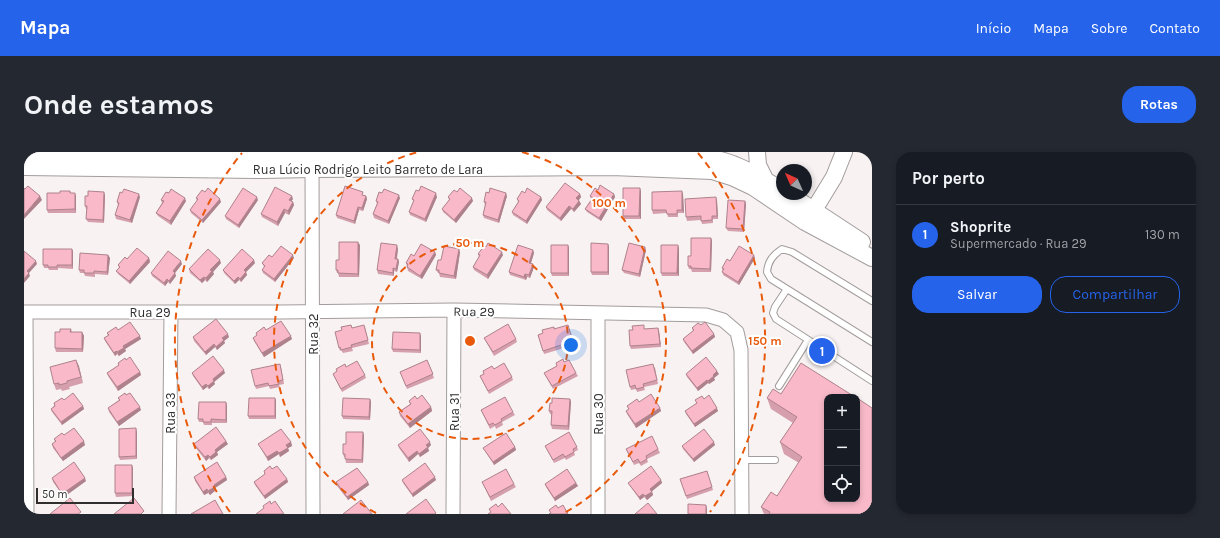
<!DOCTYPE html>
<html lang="pt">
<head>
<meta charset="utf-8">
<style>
	:root { --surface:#171b24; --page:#242831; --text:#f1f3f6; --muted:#9ea1a6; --line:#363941; --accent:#2563eb }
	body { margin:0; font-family:Karla,sans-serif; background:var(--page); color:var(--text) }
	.controls { position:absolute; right:12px; bottom:12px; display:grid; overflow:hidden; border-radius:8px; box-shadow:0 2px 6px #0003 }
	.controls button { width:36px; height:36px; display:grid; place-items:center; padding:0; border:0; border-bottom:1px solid var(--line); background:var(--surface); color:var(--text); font:20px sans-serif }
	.compass { position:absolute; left:752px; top:12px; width:36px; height:36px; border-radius:50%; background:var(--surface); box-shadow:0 2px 6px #0003; rotate:315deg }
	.scale { position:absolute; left:12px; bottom:10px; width:98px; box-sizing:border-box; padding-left:4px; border:2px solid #302e2e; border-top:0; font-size:11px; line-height:14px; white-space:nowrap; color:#302e2e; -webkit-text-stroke:3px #fff; paint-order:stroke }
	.you { position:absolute; left:547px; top:193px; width:14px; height:14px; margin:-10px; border:3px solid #fff; border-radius:50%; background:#1a73e8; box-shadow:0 0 0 6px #1a73e833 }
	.badge { display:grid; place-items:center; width:26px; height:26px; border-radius:50%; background:var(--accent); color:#fff; font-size:13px; font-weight:700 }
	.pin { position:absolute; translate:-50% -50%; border:2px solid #fff; box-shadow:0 1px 4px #0006 }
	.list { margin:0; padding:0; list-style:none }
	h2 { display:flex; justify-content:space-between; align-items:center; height:52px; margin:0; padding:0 16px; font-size:17px }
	h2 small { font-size:13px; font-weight:400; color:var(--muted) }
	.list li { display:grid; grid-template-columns:26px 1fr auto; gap:12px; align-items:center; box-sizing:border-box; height:60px; padding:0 16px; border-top:1px solid var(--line) }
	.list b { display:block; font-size:15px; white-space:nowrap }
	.list p { margin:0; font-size:13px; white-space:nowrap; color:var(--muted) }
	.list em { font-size:13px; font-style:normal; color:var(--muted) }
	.actions { display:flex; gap:8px; padding:12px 16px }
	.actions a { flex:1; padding:9px 0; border:1px solid var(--accent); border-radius:16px; text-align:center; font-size:14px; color:var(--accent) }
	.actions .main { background:var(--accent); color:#fff }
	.icon { flex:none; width:22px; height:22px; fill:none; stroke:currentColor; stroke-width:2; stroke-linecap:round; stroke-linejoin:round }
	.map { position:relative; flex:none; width:848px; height:362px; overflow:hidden; border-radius:16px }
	header { display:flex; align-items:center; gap:24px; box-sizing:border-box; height:56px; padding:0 20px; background:var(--accent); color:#fff }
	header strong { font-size:19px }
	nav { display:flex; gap:22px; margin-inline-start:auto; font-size:14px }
	.intro { display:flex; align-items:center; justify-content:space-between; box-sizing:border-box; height:96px; padding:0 24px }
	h1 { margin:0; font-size:28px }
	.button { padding:10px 18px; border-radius:16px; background:var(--accent); color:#fff; font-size:14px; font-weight:700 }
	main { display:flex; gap:24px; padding:0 24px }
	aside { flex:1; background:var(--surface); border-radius:16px; box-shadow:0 2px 6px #0003 }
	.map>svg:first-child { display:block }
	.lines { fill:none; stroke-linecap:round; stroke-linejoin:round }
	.service-casing { stroke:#a29d9c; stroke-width:8 }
	.minor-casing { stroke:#a29d9c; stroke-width:15 }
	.tertiary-casing { stroke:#a29d9c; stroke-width:18 }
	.service { stroke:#fff; stroke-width:6 }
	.minor { stroke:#fff; stroke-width:13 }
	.tertiary { stroke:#fff; stroke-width:16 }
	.wall { fill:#d69fad }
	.shaded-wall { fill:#ae828d }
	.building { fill:#f9b9c9; stroke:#ae828d }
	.ring { fill:none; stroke:#e8590c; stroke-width:2; stroke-dasharray:7 5 }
	.labels { text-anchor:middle; stroke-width:4; stroke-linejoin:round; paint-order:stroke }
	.street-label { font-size:13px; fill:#302e2e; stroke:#fff }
	.centre { fill:#e8590c; stroke:#fff; stroke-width:2 }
	.ring-label { font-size:12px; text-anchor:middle; font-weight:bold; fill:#e8590c; stroke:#fff; stroke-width:4; stroke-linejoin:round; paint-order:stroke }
</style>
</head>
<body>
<header>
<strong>Mapa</strong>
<nav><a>Início</a><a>Mapa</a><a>Sobre</a><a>Contato</a></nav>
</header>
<div class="intro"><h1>Onde estamos</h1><a class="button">Rotas</a></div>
<main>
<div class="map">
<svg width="848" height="362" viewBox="0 0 848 362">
	<rect width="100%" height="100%" fill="#f8f3f2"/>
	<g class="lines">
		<defs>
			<path id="service" d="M763,137L751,155L749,161L752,167L848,229
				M848,149L768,100L758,97C749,103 744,109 743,120L747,127L848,190
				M755,234L784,188
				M718,308H751"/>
			<path id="minor" d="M288,8L289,362
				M0,160H257L430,158L682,163L699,168L713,180L717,198L718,362
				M2,160L3,362
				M574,162V362
				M145,362L147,160
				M429,362L430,158"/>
			<path id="tertiary" d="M733,0L734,13L742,29
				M0,1L666,5C675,5 683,5 692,7C716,12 737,26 758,38
				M0,15L238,18L288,17L588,15L688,19L710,26L729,35L781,70L848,106
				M765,42L838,90
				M785,66L810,25L820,0"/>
		</defs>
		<!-- service casing -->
		<use href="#service" class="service-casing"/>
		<!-- minor casing -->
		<use href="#minor" class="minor-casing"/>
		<!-- tertiary casing -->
		<use href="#tertiary" class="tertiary-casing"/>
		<!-- service -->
		<use href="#service" class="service"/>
		<!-- minor -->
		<use href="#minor" class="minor"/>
		<!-- tertiary -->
		<use href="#tertiary" class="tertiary"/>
	</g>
	<!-- wall -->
	<path class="wall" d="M574,38L590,42L591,45L577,69L563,60L561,57L567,47L566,44Z
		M46,39L47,41L52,44V61H24L23,58L36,41Z
		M617,39V67H600L599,64Z
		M181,40L197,50L179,71L167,61L166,58L173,49L172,46Z
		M433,40L449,49L432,71L419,60L418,57L425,48L424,45Z
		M98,41L116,45L108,71L92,67L91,63L94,53L93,50Z
		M145,41L162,49L147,73L134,64L132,61L138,51L137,48Z
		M358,41L376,46L365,72L350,66L349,62L353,52L352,49Z
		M501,41L517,45L518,48L503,72L489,63L488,60L494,50L493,47Z
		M556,42L557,45L555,48L557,52L550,60L547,57L537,69L523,58L522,55Z
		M659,42L660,61H654V65H644L643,61L629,62L628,58Z
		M81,43L80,71L64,70L62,67L63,57H62L61,54Z
		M340,43L342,44L343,47L339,59L335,58L331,72L313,66L312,63Z
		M483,44L475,71L460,66L459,63L461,53L460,50Z
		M413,45L402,70L386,63L385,60L390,50L388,47Z
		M269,47L267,49L269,50L270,53L265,63L261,61L254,74L238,65L237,62Z
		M234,48L215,76L202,67L201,64Z
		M693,48L694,67H689V71L678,72L677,68L663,69L662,65Z
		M721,49L722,52L720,80L704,79L702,76Z
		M687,86L688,89L687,120H668L667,117H665L664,114L667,104Z
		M584,92L585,95V123H568L567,120Z
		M336,93L335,125H315L314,121H313L312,118L315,108Z
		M544,93L545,96V124H528L527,121Z
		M655,96V124H638L637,121Z
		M48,97L49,100V117L34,116V118H25L24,116H20L19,113Z
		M374,97L373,107H374L375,110L373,120L370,119V124L354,122L353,118Z
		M509,98L510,101L507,111L510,115L506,126L503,125L502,128L486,123L485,120Z
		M622,98L616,125L600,121L598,118Z
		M411,100L412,103L398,127L384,119L382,111L390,104Z
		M436,100L432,127L416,125L415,121H414L412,118L417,108Z
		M454,102L479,103L464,127L450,118L449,115L455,105Z
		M84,103L86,106L84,123L71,122V125L61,124L60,121H56L55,118Z
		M248,105L270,106L251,130L239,121L238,118L240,115L238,111Z
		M125,106L126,110L106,132L94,122L92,119L95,116L94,113L103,107Z
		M731,106L715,133L699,123L698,116L706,109Z
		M197,111L189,120L190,122L183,130L181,128L178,131L166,121L165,117Z
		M231,111L222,120L223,123L217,130L215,128L211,132L200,121L199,118Z
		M158,112L151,121L152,124L146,132L144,130L141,134L128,124L127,121Z
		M544,173L550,193L520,202L514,183Z
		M677,173L690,182L691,185L669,202L660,190L659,187L669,179L668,176Z
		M328,176H341L345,192L328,196L329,199L319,201L317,198L316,199L315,196Z
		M634,176L635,179L637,195L607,197L606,194L621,177Z
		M47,177L48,180H58L60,184L59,200H32L31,196L36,180Z
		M94,178L117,187L101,197L102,199L95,204L93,202L91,204L81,189L80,186L84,184L83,181Z
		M242,178L268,187L240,205L230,189L229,186L233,183L232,181Z
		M397,184V201L369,200L368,197Z
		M169,185H205L200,189L201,191L193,198L191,195L182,203L170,189Z
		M460,186L492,187L493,190L470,204Z
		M52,208L59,231L45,235L46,237L38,239L37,237L32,238L30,232Z
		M403,208L410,226L383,237L376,220Z
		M540,210L552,221L554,224L529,237L520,221L533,214L532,211Z
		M94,211L116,220L117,223L94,239L84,224L83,221L95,213Z
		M257,215L260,232L255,233L256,235L246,237L245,234L232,237L231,234Z
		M631,215L634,232L620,235L621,238L613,240L612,237L607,238L606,235Z
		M312,217L341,223L342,226L318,240L309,222L313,220Z
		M470,217L488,225L489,228L465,242L456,224L460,222L459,219Z
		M168,221H201L190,230L191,232L185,237L183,235L179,238L169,224Z
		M662,222H695L690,226L691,228L685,232L684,231L674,239L663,225Z
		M757,242L848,362H740L737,355L753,344L775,311L760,302L756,290L769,271L747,257L743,246Z
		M94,246L117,258L95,274L85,260L84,256L95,248Z
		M251,246L252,249V267H225L224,264Z
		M346,247L347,250L346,268L319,267L318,264Z
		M393,247L407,255L408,259L386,276L376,264L375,260L386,252L385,249Z
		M546,247L547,250L545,278L528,277L527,273V262H526L525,259L528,251Z
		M40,248L59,254L60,257L38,273L28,260L27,257L30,254V251Z
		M671,248L694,259L671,275L662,262L661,259L673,252Z
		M202,250L203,254V271H188V273H180L179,270H175L174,267Z
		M615,250L636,256L637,259L612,276L603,262L602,259L605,257L603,254Z
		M457,258L489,260L491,263L478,270L479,273L472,277L471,274L466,277Z
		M113,280V307L96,308L95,305Z
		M40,283L61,293L39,309L29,296L28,292L31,290L30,287Z
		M340,283L339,311H322L321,305H320L319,302L322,292Z
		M267,290L268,294L264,296L265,299L256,305L255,302L244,309L236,295L234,292Z
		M170,292H204L193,300L194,303L187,308L185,306L182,309L171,295Z
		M374,293H407L404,296L405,299L396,305L394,302L385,310L375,296Z
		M691,293L670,310L659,297L658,294Z
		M521,294L553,295L554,298L550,300L551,303L542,308L541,306L530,311Z
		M491,295L492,298L470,313L461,299L459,296Z
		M602,297H634L636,301L623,307L624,310L617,314L615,311L610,313Z
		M109,316V344L92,345L91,341Z
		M248,317L263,327L264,330L241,347L231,333L230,330L241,322L240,319Z
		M683,319L689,338L663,347L656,327Z
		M170,325H202L203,328L191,336L192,338L186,343L184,341L180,343L171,329Z
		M28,326L62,329L40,345L29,330Z
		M378,328H412L389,345L379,331Z
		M637,328L638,331L628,339L629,343L623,348L620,345L616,348L606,334L604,331Z
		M312,330H344L345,333L324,348L313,334Z
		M458,330L490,332L492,335L467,349Z
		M552,331L554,334L531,349L522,335L521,332Z"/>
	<!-- shaded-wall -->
	<path class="shaded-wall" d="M616,36L617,39V67L615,64Z
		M658,39L659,42L660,61L658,58Z
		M80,40L81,43L80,71L79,68Z
		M51,41L52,44V61L51,57Z
		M412,41L413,45L402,70L401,67Z
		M482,41L483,44L475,71L474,68Z
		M115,42L116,45L108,71L106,68Z
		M556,42L557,45L554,49L552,46Z
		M590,42L591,45L577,69L575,66Z
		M375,43L376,46L365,72L364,69Z
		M16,44L18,48L0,67V63Z
		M268,44L269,47L266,51L265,48Z
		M342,44L343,47L339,59L338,56Z
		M233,45L234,48L215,76L214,73Z
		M517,45L518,48L503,72L502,69Z
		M692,45L693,48L694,67L693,64Z
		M161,46L162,49L147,73L146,69Z
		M448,46L449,49L432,71L430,68Z
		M196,47L197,50L179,71L178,68Z
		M555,49L557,52L550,60L549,57Z
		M721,49L722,52L720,80L719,77Z
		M269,50L270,53L265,63L264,59Z
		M545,54L547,57L537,69L536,66Z
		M334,55L335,58L331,72L330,69Z
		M260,57L261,61L254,74L253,70Z
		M687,86L688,89L687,120L686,117Z
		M334,90L336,93L335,125L334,122Z
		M584,92L585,95V123L584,120Z
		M373,93L374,97L372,110L371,107Z
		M544,93L545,96V124L544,121Z
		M654,93L655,96V124L653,121Z
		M621,95L622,98L616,125L615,122Z
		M48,97L49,100V117L48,113Z
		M435,97L436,100L432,127L430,124Z
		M509,98L510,101L506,114L505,111Z
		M411,100L412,103L398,127L396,124Z
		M478,100L479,103L464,127L463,123Z
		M84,103L86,106L84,123L83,120Z
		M269,103L270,106L251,130L250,127Z
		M730,103L731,106L715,133L714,130Z
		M125,106L126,110L106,132L105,129Z
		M374,107L375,110L373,120L372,117Z
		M196,108L197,111L189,120L190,122L183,130L182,126L186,118Z
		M230,108L231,111L222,120L223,123L217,130L216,127L220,118Z
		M12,109L13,112L5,121L6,124L0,131V127L3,119Z
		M157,109L158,112L151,121L152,124L146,132L145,129L149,119Z
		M509,112L510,115L506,126L505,123Z
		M369,116L370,119V124L369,121Z
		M501,122L503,125L502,128L500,125Z
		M180,125L181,128L178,131L176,128Z
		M214,125L215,128L211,132L210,129Z
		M143,127L144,130L141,134L140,131Z
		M634,176L635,179L637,195L636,192Z
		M58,180L60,184L59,200L58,197Z
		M396,181L397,184V201L396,198Z
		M204,182L205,185L200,189L201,191L193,198L192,195L198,186Z
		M690,182L691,185L669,202L668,199Z
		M116,184L117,187L101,197L102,199L95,204L93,200L99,194Z
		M267,184L268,187L240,205L238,201Z
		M190,192L191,195L182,203L181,200Z
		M92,199L93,202L91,204L90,201Z
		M52,208L55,214L59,231L57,225Z
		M200,218L201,221L190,230L191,232L185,237L184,234L189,227Z
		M693,219L695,222L690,226L691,228L685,232L684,229L689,223Z
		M116,220L117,223L94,239L93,235Z
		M683,228L684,231L674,239L673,236Z
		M182,232L183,235L179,238L178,235Z
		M251,246L252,249V267L251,264Z
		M346,247L347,250L346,268L345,265Z
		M546,247L547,250L545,278L544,274Z
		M202,250L203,254V271L202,268Z
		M59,254L60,257L38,273L37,270Z
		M116,255L117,258L95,274L93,270Z
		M407,255L408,259L386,276L384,272Z
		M636,256L637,259L612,276L611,272Z
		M693,256L694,259L671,275L670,272Z
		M112,276L113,280V307L112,304Z
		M339,280L340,283L339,311L338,308Z
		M60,289L61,293L39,309L37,306Z
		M202,289L204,292L193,300L194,303L187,308L186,305L191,298Z
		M267,290L268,294L264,296L265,299L256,305L255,301L262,293Z
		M406,290L407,293L404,296L405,299L396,305L395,302L402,293Z
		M690,290L691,293L670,310L669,307Z
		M491,295L492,298L470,313L469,310Z
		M253,299L255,302L244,309L243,305Z
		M393,299L394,302L385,310L384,306Z
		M184,303L185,306L182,309L181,305Z
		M108,313L109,316V344L108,341Z
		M202,325L203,328L191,336L192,338L186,343L184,339L190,333Z
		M411,325L412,328L389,345L388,342Z
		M61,326L62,329L40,345L38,342Z
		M263,327L264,330L241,347L240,344Z
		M637,328L638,331L627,340L626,337Z
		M344,330L345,333L324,348L323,345Z
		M552,331L554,334L531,349L530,346Z
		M183,337L184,341L180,343L179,340Z
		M628,340L629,343L623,348L621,344Z
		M619,342L620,345L616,348L615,345Z
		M682,353L683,356V362H682Z"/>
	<!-- building -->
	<path class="building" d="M541,31L556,42L552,46L555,49L549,57L545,54L536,66L522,55Z
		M576,33L590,42L575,66L561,57L569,46L566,44L571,36L574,38Z
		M4,34L16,44L0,63V36L1,37Z
		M321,34L339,40L338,43L342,44L338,56L334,55L330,69L312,63Z
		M397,34L412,41L401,67L385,60L390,48L388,47L392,38L395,39Z
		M251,35L268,44L265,48L269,50L264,59L260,57L253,70L237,62Z
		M184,36L196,47L178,68L166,58L174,47L172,46L178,38L181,40Z
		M219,36L233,45L214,73L201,64Z
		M436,36L448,46L430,68L418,57L426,47L424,45L430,38L433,40Z
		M466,36L482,41L474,68L459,63L462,50H460L462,40L465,41Z
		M503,36L517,45L502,69L488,60L495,49L493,47L498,39L501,41Z
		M599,36H616L615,64H599Z
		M100,37L115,42L106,68L91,63L95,51L93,50L96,40L98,41Z
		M147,37L161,46L146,69L132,61L140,49L137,48L142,40L145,41Z
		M360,37L375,43L364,69L349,62L354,50L352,49L355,40L358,41Z
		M36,39H46V41H51V57L23,58V41H36Z
		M64,39L80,40L79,68L62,67L63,54H61V44H64Z
		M658,39V58H653V62H643L642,58H628V40Z
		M692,45L693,64H688V68L677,69V64L662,65L661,47Z
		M704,48L721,49L719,77L702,76Z
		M667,86H687L686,117L667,116V114H664V104H667Z
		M315,90H334V122L314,121V118H312V108H315Z
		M357,91L373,93L371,107H374L372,117L369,116V121L353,118Z
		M464,91L478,100L463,123L449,115L456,103L454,102L460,94L462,95Z
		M567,91L584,92V120H567Z
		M605,91L621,95L615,122L598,118Z
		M397,92L411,100L396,124L383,115L384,112L382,111L387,102L390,104Z
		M494,93L509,98L505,111L509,112L505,123L501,122L500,125L485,120Z
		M527,93H544V121H527Z
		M637,93H654L653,121H637Z
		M257,94L269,103L250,127L238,118L241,114L238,111L245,103L248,105Z
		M420,94L435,97L430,124L415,121V118H412L414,108H417Z
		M715,94L730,103L714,130L698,120L700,117L698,116L703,107L706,109Z
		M113,96L125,106L105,129L92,119L96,115L94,113L101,105L103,107Z
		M19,97H48V113H33V115H24V113H19Z
		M184,97L196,108L186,118L188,119L182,126L180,125L176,128L165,117Z
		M218,97L230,108L220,118L222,120L216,127L214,125L210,129L199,118Z
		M0,99L12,109L3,119L5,121L0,127Z
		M144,99L157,109L149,119L151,121L145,129L143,127L140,131L127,121Z
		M56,101L84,103L83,120L70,119V121H60V118H55Z
		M192,167L204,182L198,186L200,188L192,195L190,192L181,200L169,185Z
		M257,169L267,184L238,201L229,186L233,183L232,181L240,175L242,178Z
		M106,170L116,184L99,194L100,196L93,200L92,199L90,201L80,186L85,183L83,181L92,175L94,178Z
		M681,170L690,182L668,199L659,187L670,178L668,176L674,171L677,173Z
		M484,172L492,187L469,200L460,186Z
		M327,173L328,176L340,173L344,188L327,193L328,195L317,198L316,195L315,196L311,180L318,178L317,175Z
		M544,173L549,189L519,199L514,183L519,181L518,178L530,175V177Z
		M620,173V177L634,176L636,192L606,194L605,178H609L608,174Z
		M36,177H47L46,180H58V197L31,196V180H36Z
		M369,180L396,181V198L368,197Z
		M189,204L200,218L189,227L190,229L184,234L182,232L178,235L168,221Z
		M106,205L116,220L93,235L83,221L95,213L94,211L101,206L102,208Z
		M682,205L693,219L689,223L690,224L684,229L683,228L673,236L662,222Z
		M539,207L540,210L545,208L552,221L528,234L520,221L533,214L532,211Z
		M52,208L57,225L43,229V231L35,233V231L30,232L26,215Z
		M403,208L409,222L382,234L376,220Z
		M333,209L341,223L317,237L309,222L313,219L312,217L321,212L322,215Z
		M480,211L488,225L464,239L456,224L460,222L459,219L468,214L470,217Z
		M777,211L831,245H803V347H833V246L848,256V362H745L746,360L737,355L747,340L753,344L778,305L756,290L773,265L743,246L749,237L757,242Z
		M256,212L259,228L254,229L255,232L245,234L244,231L231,234L227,218Z
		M629,212L633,228L619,232L620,235L612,237L611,233L606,235L602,218Z
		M49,241L59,254L37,270L27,257L31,254L30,251L38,246L40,248Z
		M101,241L102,243L106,241L116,255L93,270L84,256L96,248L94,246Z
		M627,242L636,256L611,272L602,259L605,257L603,254L613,247L615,250Z
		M398,243L407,255L384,272L375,260L387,252L385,249L391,244L393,247Z
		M685,243L693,256L670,272L661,259L673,251L671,248L678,244L680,247Z
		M481,245L489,260L477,267L478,269L471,273L469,271L465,273L457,258Z
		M225,246H251V264H224Z
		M319,246L346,247L345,265L318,264Z
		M528,246L546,247L544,274L527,273L528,259H525L526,251H528Z
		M175,250H202V268L187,267V270H179V267H174Z
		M192,275L202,289L191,298L192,300L186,305L184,303L181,305L170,292Z
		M50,276L60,289L37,306L28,292L32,289L30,287L38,281L40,283Z
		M112,276V304L95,305V277Z
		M257,277L267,290L262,293L264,296L255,301L253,299L243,305L234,292Z
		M396,277L406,290L402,293L404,295L395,302L393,299L384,306L374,293Z
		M680,277L690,290L669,307L658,294Z
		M322,280H339L338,308L321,307V302H319V292H322Z
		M545,280L553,295L549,297L550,300L541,305L539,302L529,308L521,294Z
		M482,281L491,295L469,310L459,296Z
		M628,284L634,297L622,304L623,307L616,311L614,307L609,310L602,297Z
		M50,310L61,326L38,342L28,326Z
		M193,310L202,325L190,333L191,335L184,339L183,337L179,340L170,325Z
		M401,311L411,325L388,342L378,328Z
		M91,313H108V341H91Z
		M246,314L248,317L253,314L263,327L240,344L230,330L241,322L240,319Z
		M627,314L637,328L626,337L628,340L621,344L619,342L615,345L604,331Z
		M333,316L344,330L323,345L312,330Z
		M482,317L490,332L466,345L458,330Z
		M543,317L552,331L530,346L521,332Z
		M683,319L688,335L662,344L656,327Z
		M46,346L57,360L54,362H26Z
		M110,346L120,359L117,362H90Z
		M402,347L412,361L411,362H382Z
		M191,348L199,362H167Z
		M337,348L348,362H319Z
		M246,349L247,352L251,349L260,362H232L240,356L239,354Z
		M478,351L487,362H464L467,360L465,357L472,352L474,355Z
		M624,351L633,362H611Z
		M664,352L682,353V362H664Z
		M532,353L534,356L539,353L544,362H525L527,361L525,358Z"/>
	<!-- distance rings -->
	<g class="ring">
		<circle cx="446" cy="189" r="98"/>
		<path d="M352 361A196 196 0 0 1 394 0M498 0A196 196 0 0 1 540 361"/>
		<path d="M206 360A295 295 0 0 1 218 1M674 1A295 295 0 0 1 686 360"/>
	</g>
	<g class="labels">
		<!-- street labels -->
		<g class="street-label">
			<text x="344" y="22">Rua Lúcio Rodrigo Leito Barreto de Lara</text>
			<text transform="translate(450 159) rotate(1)" y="5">Rua 29</text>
			<text x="126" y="165">Rua 29</text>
			<text transform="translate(289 182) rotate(-90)" y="5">Rua 32</text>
			<text transform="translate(430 260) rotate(-90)" y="5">Rua 31</text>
			<text transform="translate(146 261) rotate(-90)" y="5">Rua 33</text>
			<text transform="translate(574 262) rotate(-90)" y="5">Rua 30</text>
		</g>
	</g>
	<circle cx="446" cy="189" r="6" class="centre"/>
	<g class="ring-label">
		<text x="585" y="55">100 m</text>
		<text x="446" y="95">50 m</text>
		<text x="741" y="193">150 m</text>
	</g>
</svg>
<div class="controls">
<button>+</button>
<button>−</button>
<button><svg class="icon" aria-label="locate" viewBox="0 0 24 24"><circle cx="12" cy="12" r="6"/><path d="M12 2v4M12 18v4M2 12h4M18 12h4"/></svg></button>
</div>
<svg class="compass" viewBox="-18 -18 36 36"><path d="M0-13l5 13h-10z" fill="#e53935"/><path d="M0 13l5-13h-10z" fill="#9ea1a6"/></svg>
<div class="scale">50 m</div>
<div class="you"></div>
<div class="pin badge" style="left:798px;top:199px">1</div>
</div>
<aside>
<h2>Por perto<small></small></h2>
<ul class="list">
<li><span class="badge">1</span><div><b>Shoprite</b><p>Supermercado · Rua 29</p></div><em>130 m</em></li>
</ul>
<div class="actions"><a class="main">Salvar</a><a>Compartilhar</a></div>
</aside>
</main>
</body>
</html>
